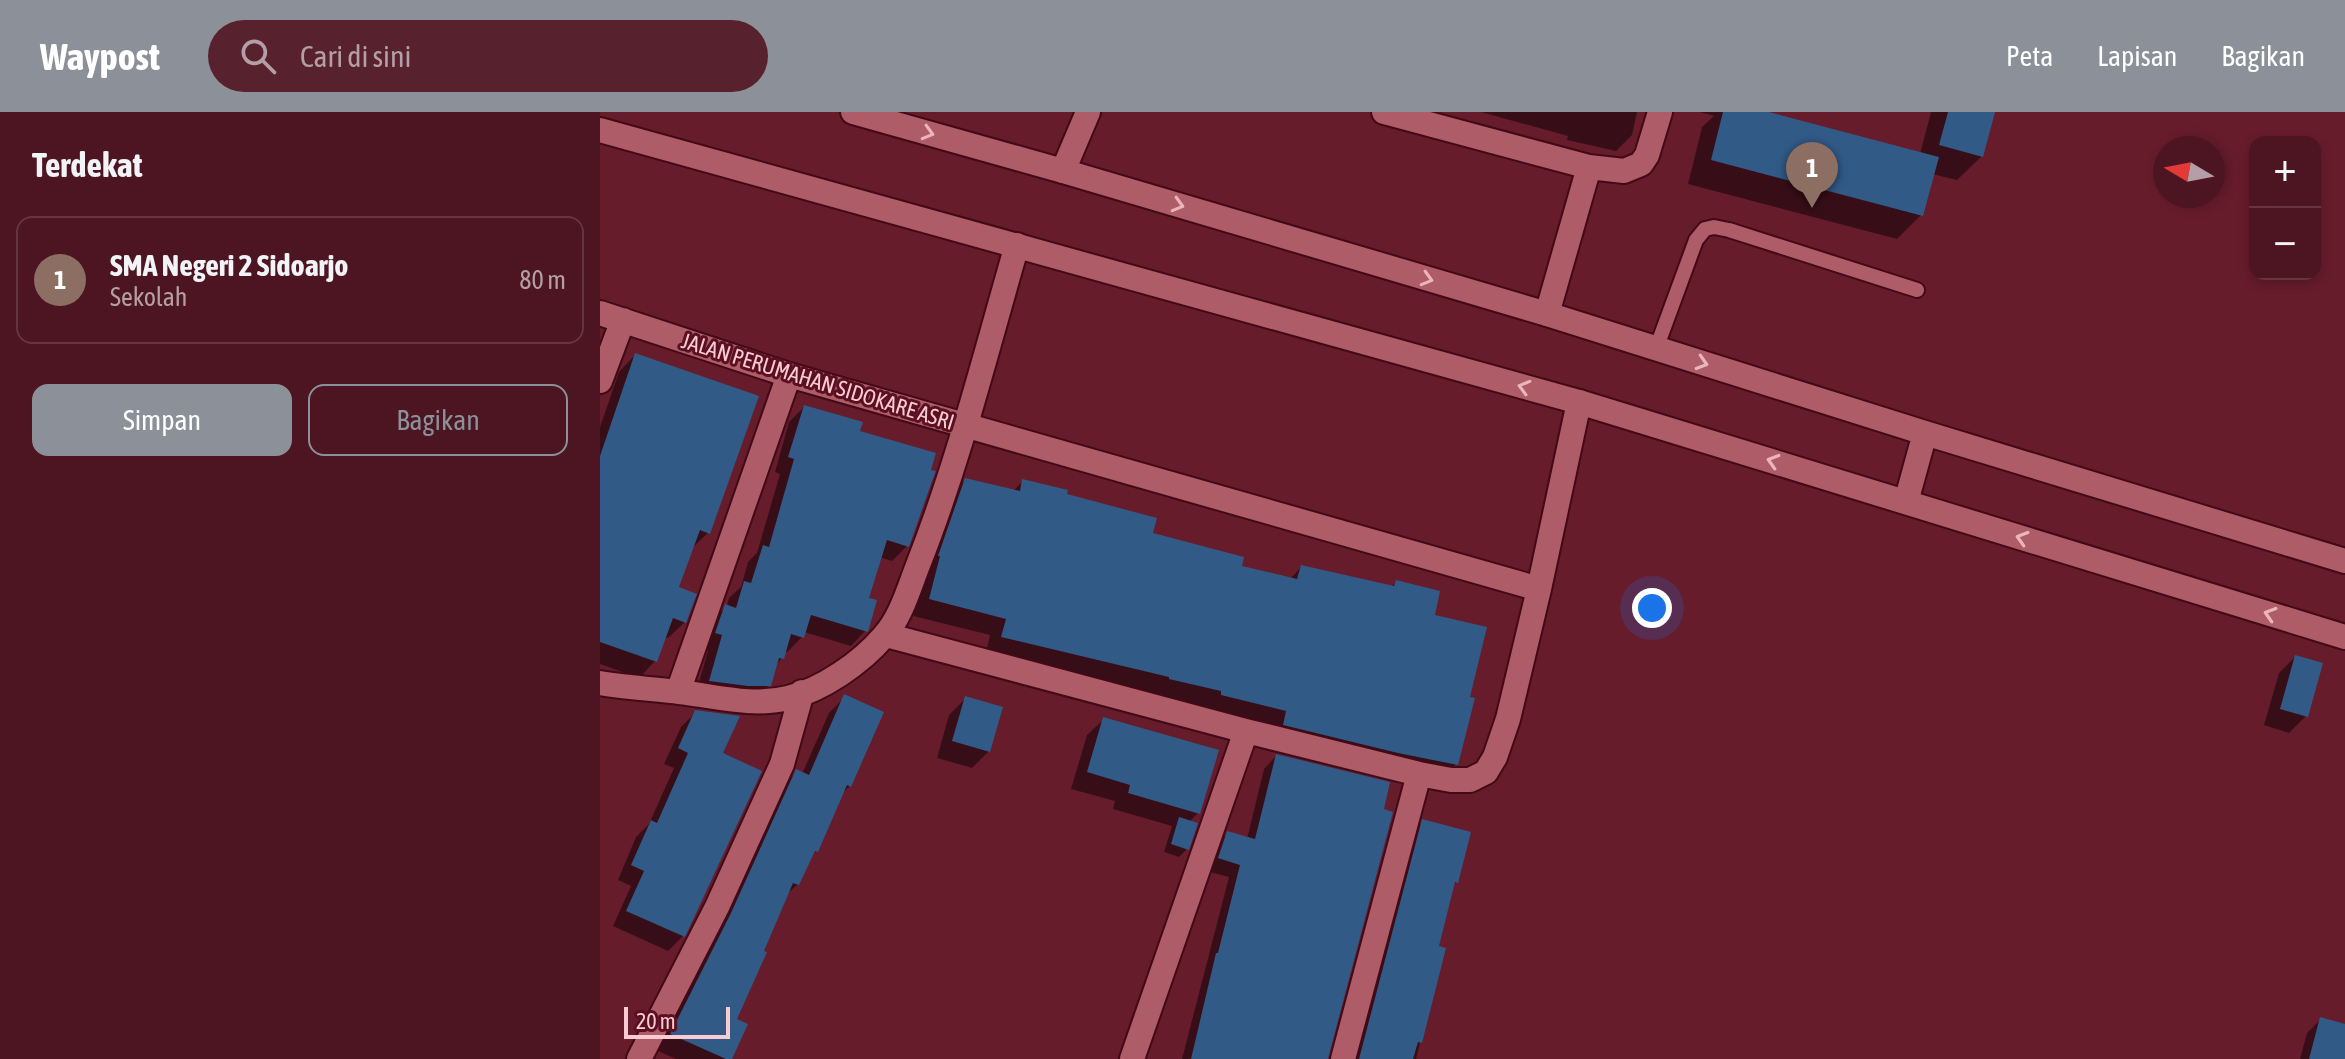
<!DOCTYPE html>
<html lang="id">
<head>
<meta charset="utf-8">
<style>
	:root { --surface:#4d1521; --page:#57222e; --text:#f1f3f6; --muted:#b39fa5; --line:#64343f; --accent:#8c9099 }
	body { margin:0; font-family:"Asap Condensed",sans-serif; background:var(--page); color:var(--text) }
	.controls { position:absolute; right:24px; top:24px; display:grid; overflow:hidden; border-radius:16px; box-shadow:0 4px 12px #0003 }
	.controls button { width:72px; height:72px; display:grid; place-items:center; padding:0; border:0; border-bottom:2px solid var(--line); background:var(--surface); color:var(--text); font:40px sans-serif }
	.compass { position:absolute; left:1553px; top:24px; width:72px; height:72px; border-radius:50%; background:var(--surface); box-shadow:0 4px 12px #0003; rotate:280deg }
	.scale { position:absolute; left:24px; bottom:20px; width:106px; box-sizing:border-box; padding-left:8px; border:4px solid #facbd0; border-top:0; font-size:22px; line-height:28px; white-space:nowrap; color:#facbd0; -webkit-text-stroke:6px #5b1022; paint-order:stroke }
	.you { position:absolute; left:1052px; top:496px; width:28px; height:28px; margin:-20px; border:6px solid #fff; border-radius:50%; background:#1a73e8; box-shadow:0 0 0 12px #1a73e833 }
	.badge { display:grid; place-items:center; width:52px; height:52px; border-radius:50%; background:var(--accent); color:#fff; font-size:26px; font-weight:700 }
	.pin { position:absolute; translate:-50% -66px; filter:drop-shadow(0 2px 4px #0008) }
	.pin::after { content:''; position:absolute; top:42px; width:28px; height:24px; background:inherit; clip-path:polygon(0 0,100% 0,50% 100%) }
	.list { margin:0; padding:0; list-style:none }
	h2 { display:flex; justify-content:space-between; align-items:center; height:104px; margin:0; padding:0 32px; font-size:34px }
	h2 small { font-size:26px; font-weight:400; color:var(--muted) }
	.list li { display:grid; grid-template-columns:52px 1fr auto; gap:24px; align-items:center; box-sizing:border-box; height:128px; margin:0 16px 16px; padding:0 16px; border:2px solid var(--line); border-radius:16px }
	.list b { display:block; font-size:30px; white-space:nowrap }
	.list p { margin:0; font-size:26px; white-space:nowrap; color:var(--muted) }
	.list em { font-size:26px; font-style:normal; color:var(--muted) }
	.actions { display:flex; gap:16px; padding:24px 32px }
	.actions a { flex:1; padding:18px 0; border:2px solid var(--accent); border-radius:16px; text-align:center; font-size:28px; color:var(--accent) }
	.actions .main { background:var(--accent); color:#fff }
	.icon { flex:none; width:44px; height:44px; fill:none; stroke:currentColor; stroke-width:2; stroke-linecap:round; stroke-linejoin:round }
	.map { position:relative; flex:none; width:1745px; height:947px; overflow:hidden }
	header { display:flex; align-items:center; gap:48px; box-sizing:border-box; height:112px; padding:0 40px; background:var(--accent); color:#fff }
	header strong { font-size:38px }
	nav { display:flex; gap:44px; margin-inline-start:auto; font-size:28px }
	.search { width:560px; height:72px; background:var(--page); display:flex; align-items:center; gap:20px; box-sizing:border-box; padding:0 28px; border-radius:44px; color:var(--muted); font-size:30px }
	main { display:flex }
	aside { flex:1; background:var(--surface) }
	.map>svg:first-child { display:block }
	.shadow { fill:#0007 }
	.building { fill:#315a87 }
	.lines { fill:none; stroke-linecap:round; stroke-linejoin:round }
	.lane-casing { stroke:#420917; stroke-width:18 }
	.street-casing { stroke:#420917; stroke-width:28 }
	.secondary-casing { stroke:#420917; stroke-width:28 }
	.lane { stroke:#ae5c67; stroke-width:14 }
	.street { stroke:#ae5c67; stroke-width:24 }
	.secondary { stroke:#ae5c67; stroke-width:24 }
	.oneway { stroke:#ebb5bb }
	.labels { text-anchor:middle; stroke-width:6; stroke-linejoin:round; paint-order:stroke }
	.street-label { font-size:22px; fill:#facbd0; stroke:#5b1022 }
</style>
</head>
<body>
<header>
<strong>Waypost</strong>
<div class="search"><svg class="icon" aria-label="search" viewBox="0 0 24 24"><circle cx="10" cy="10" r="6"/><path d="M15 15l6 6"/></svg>Cari di sini</div>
<nav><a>Peta</a><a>Lapisan</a><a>Bagikan</a></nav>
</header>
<main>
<aside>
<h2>Terdekat<small></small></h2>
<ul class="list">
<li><span class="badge" style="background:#8d6e63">1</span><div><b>SMA Negeri 2 Sidoarjo</b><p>Sekolah</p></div><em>80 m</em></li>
</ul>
<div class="actions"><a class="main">Simpan</a><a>Bagikan</a></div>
</aside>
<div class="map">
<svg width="1745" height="947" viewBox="0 0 1745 947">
	<rect width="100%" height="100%" fill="#671c2c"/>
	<!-- shadow -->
	<path class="shadow" d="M881,0H1037L1032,23L1016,39L967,28L968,24Z
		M1100,0H1161L1320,42L1331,0H1393L1382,44L1357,68L1332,62L1321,103L1297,127L1088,72L1102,15L1114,4Z
		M35,243L108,421L90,438L77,477L85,510L68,526L64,525L55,549L39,566L0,552V315L19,260Z
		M204,295L257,321L307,434L292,449L279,445L267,487L266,518L251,534L204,520L202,525L187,540L185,539L182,546L175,554L169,573L154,588L95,584L108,539L101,536L110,509L127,494L129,486L141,475L148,450L157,441L180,362L175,360L189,310Z
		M365,368L413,379L423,369L464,384L551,423L640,455L690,467L701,455L791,475L796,470L832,504L867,586L856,652L840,669L605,599L606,596L386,541L390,523L313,504L324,460L349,385Z
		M1695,545L1706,604L1689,621L1664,613L1679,561Z
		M245,585L250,674L241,682L216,739L209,746L198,772L185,784L134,908L130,947H76L56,938L181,676L196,660L202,662L229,601Z
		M366,586L389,639L372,656L337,646L349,603Z
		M96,600L121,642L83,824L68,839L13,814L31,774L18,768L36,725L49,712L74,656L64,652L81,615Z
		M504,607L598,701L589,710L587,737L579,745L564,740L572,714L513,697L515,689L471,677L487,623Z
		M676,644L726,947H582L629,765L606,759L615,734L628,721L647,727L664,657Z
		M823,710L856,770L852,774L837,836L844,837L816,947H750L810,722Z
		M1721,907L1745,914V947H1700L1707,921Z"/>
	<!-- building -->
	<path class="building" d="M1123,0H1169L1339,45L1323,104L1111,48Z
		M1348,0H1395L1383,45L1339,33Z
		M35,241L159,284L110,422L100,418L79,475L97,482L86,511L73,506L57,550L0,530V344Z
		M204,293L263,310L260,319L336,341L331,358L336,359L332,369L309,435L287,428L269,486L277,488L268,520L211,503L204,526L191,522L184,547L179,546L171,574H148L109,569L122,523L115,521L125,492L136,496L144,469L151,471L163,433L169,435L194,347L188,345Z
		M365,366L420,379L422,367L468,378L467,382L557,406L553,421L644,445L642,454L697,467L701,453L794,474L796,468L840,479L835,503L887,515L870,585L875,586L858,653L798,641L683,613L686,599L621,583V579L569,567V565L401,525L406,507L329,487L340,444H338Z
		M1695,543L1723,551L1708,605L1680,597Z
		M244,582L284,600L251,675L247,673L218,740L215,739L199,773L193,771L164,839L167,840L137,907L148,912L132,947H126L70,922L131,801L196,657L209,663Z
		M365,584L403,595L390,640L352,629Z
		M95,598L140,604L123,641L162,659L85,825L26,799L44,759L31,753L51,708L57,711L88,641L78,636Z
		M503,605L619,638L600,702L528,681L530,673L487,660Z
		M676,642L790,670L784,697L793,700L728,947H591L616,841H618L640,753L618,746L627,719L655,727Z
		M579,705L598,711L589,738L571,732Z
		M822,707L871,720L858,771L855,770L839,834L846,836L822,931L818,930L813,947H759Z
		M1720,905L1745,912V947H1709Z"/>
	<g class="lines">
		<defs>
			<path id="lane" d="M1056,237L1096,128L1105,117L1114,115L1129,118L1317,178"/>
			<path id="street" d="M784,0L989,55L1024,59L1041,52L1047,43L1060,0
				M463,59L488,0
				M0,201L189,263L939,477
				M947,202L989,55
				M0,269L23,208
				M286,523L646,619L819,662L851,668H870L886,660L895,645L908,607L939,477L979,290
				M0,571C26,575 52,577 79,580C115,584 152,595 188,586C222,578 261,551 284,524C301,505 309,476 318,453C359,349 386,240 417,133
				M78,580L189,263
				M39,947L117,795L182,652L202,580
				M532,947L646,619
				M743,947L819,662"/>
			<path id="secondary" d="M253,0L463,59L947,202L1325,321L1745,449
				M0,18L979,290L1745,525
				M1306,390L1325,321"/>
		</defs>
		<!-- lane casing -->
		<use href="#lane" class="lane-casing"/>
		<!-- street casing -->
		<use href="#street" class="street-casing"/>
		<!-- secondary casing -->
		<use href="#secondary" class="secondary-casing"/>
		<!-- lane -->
		<use href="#lane" class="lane"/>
		<!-- street -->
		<use href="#street" class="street"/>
		<!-- secondary -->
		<use href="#secondary" class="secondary"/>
	</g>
	<!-- one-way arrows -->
	<defs><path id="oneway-chevron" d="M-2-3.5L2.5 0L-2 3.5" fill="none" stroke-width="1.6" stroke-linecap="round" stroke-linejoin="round" transform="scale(2)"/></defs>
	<g class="oneway">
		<use href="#oneway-chevron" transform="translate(328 21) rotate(16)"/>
		<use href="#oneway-chevron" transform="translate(578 93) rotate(16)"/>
		<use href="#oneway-chevron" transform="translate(827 167) rotate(16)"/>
		<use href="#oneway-chevron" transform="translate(1102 251) rotate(17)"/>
		<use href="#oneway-chevron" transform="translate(924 275) rotate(-164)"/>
		<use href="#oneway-chevron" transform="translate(1173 349) rotate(-163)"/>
		<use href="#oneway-chevron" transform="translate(1422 426) rotate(-163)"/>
		<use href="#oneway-chevron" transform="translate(1670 502) rotate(-163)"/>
	</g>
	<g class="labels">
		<!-- street labels -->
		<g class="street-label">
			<text transform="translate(218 269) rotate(17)" y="8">JALAN PERUMAHAN SIDOKARE ASRI</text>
		</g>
	</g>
</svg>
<div class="controls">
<button>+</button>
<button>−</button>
</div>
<svg class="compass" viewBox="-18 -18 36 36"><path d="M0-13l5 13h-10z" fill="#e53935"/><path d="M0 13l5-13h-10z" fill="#b39fa5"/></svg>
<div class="scale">20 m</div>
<div class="you"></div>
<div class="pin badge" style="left:1212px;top:96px;background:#8d6e63">1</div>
</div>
</main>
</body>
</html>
